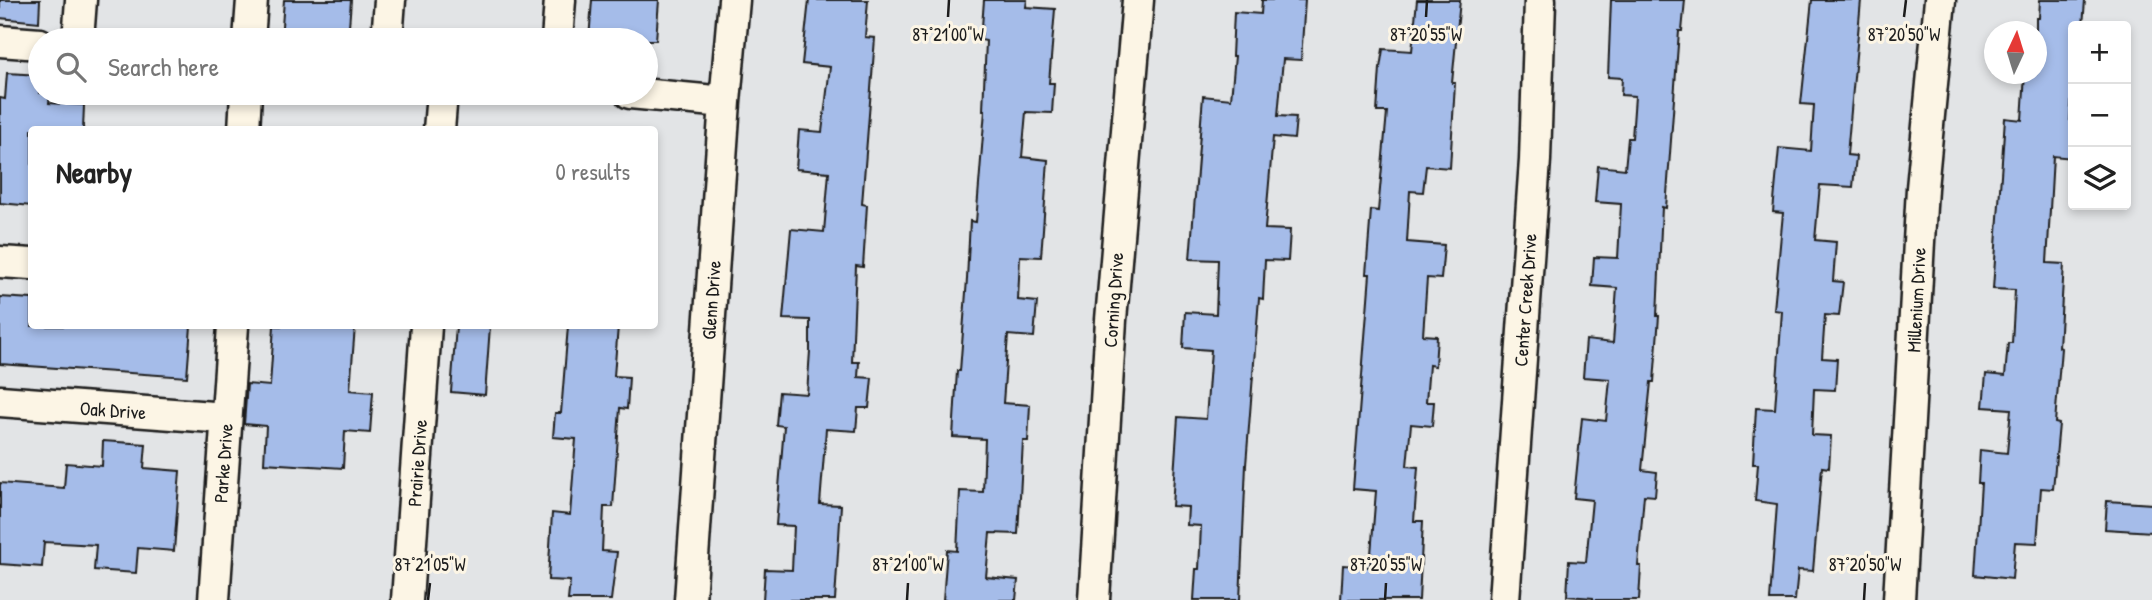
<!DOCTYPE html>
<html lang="en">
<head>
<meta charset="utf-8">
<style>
	:root { --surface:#fff; --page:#f6f6f6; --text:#222; --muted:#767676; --line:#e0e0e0 }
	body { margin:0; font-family:"Patrick Hand",sans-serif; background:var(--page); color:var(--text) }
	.controls { position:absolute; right:21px; top:21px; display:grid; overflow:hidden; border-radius:7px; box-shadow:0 4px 10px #0003 }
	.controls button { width:63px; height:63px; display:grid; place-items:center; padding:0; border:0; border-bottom:2px solid var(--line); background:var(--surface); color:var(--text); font:35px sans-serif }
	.compass { position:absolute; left:1984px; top:21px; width:63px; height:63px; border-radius:50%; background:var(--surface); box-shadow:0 4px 10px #0003; rotate:4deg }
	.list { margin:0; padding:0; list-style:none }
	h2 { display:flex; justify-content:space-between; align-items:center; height:91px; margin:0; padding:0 28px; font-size:30px }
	h2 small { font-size:23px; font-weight:400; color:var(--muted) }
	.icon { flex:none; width:38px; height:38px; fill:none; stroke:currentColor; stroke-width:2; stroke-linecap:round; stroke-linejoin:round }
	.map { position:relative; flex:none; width:2152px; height:600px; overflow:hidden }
	.search { position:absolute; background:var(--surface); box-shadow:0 4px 10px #0003; left:28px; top:28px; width:630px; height:77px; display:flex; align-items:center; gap:18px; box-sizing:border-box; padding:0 24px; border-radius:38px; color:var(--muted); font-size:26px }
	.panel { position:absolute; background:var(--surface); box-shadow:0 4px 10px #0003; left:28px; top:126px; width:630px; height:203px; border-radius:7px }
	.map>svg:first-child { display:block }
	.building { fill:#a5bce9; stroke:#1c1c1c; stroke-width:2 }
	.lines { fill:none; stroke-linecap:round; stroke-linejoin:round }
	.street-casing { stroke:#1c1c1c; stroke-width:35 }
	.street { stroke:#fcf5e5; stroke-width:30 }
	.ticks { fill:none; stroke:#1c1c1c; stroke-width:2.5 }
	.labels { text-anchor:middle; stroke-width:6; stroke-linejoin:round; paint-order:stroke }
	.street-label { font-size:19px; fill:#1c1c1c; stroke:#fcf5e5 }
	.ticks-label { font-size:18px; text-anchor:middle; fill:#1c1c1c; stroke:#fcf5e5; stroke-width:6; stroke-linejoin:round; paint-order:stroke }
</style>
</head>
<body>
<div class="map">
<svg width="2152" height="600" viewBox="0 0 2152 600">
	<rect width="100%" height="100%" fill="#e2e4e6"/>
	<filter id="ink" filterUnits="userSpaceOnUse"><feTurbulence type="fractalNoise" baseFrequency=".0143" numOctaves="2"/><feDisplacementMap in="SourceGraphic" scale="14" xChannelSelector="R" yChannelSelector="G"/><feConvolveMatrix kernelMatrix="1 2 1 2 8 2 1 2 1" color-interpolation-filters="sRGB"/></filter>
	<g filter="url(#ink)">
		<!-- building -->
		<path class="building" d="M0,0H40L39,22L0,18Z
			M284,0H351L348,40L281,39Z
			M592,0H659L656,40H589Z
			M809,0H868L865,37L875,38L862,204L867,205L863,267L856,266L852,362H859L858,377L872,378L869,408H858L856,431L826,429L820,504L841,505L835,600H763L765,569L792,570L794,526L776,525L784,426L776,425L779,392L807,394L810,351V320L783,319L791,229L824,232L829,172L796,169L799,130L822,132L830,67L802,64Z
			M984,0H1027L1026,7L1055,9L1049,83H1054L1052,113L1026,112L1022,157L1048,160L1041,257L1020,256L1018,300L1037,302L1034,337L1008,335L1003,403L1030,405L1028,441H1023L1018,534L990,533L986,577L1018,580L1016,600H943L947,550L957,551L960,491L983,492L985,439L953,437L957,371H960L967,279L970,221L976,222L985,110H983L986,41L981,40Z
			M1262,0H1305L1301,60L1283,59L1278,116L1296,117L1294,139L1273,137L1265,229L1290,230L1288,261L1265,260L1263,299L1259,298L1246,465L1240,600H1194L1196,569H1199L1201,526L1187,525L1188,507L1172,506L1178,417L1206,419L1211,350L1183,348L1185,312L1216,314L1218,260L1190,259L1203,96L1231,99L1235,56H1232L1234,12L1261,14Z
			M1417,0H1460L1452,83H1455L1450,168L1426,166L1423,192L1410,191L1407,242L1444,245L1441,279L1427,278L1423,335L1437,336L1435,366L1429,365L1426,402H1434L1432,426L1411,424L1407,466L1418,467L1414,521H1423L1419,600H1341L1343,565L1370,567L1376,491L1353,489L1370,274H1366L1371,210L1378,211L1387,112H1377L1380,68L1383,49L1412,51Z
			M1611,0H1685L1682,31H1679L1666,208L1662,207L1657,316H1659L1654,382H1651L1642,470L1657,472L1655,496L1644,495L1638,566H1641L1639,600H1593V598L1567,596L1569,561L1586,562L1592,500L1574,498L1582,418L1606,421L1610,379L1583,377L1586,340L1613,343L1617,288L1592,286L1594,257L1618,258L1621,204L1595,202L1598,166L1625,169L1628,138H1632L1635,96L1621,95L1622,78L1608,77Z
			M1812,0H1861L1847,155L1856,156L1853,187L1820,185L1815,240L1836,242L1833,281L1843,282L1839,316L1825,315L1822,358L1837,359L1835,390L1814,389L1812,435L1831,436L1829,468L1822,467L1813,571L1798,570L1795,600H1770L1777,504L1755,501L1758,464H1753L1756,408L1775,409L1782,311L1774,310L1783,213L1773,212L1779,148L1811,151L1814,105L1801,104Z
			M2040,0H2085L2083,26H2073V80L2070,120H2073V158L2053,156L2047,263L2064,264L2059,347L2061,348L2055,423L2059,424L2053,489L2041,488L2037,543L2015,542L2012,579L1975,575L1981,483H1978L1980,450L2007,453L2011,409L1983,407L1986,374L2005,376L2008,343H2012L2015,290L1993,289L2005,118L2022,120L2025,74H2036V18H2039Z
			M7,73L40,75V93H50L49,103L84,105L83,130H32V206L0,203V98L5,99Z
			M0,297L32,299V326H191L187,377L0,364Z
			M274,326H355L350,390L373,392L370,433L345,431L343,468L264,463L266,426L244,424L247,384L270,386Z
			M456,326H490L485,395L451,392Z
			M568,326H618L614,376L629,377L627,409L620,408L613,507H604L602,551L617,552L611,600H568L570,581L548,580L552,513L570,515L576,439L553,437L555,413H561Z
			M103,441L146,444L144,468L180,471L174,551L138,548L136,573L94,570L96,545L44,542L42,567L0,564V483L64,488L66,463L102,466Z
			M2107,501L2152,504V532L2105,529Z"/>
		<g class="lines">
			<defs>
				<path id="street" d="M78,40L81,0
					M249,40L252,0
					M387,40L390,0
					M557,40L560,0
					M0,41L40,44
					M630,93L725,102
					M244,130L246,93
					M439,130L442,93
					M0,262L32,264
					M0,401L226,418
					M214,600L233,326
					M407,600L426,326
					M690,600L725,102L734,0
					M1094,600L1111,320L1138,0
					M1504,600L1535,160L1540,0
					M1899,600L1922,188L1940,0"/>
			</defs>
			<!-- street casing -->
			<use href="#street" class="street-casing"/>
			<!-- street -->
			<use href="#street" class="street"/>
		</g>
	</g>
	<!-- ticks -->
	<path class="ticks" d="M948,17L949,0M1426,17L1427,0M1904,17L1906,0M428,600L430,583M907,600L908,583M1385,600L1386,583M1864,600L1865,583"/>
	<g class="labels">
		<!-- street labels -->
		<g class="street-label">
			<text transform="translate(711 300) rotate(-86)" y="7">Glenn Drive</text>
			<text transform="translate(1113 300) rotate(-86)" y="7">Corning Drive</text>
			<text transform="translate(1525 300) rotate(-86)" y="7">Center Creek Drive</text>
			<text transform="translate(1916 300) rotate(-87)" y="7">Millenium Drive</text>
			<text transform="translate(113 410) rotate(4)" y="7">Oak Drive</text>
			<text transform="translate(223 463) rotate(-86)" y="7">Parke Drive</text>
			<text transform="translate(417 463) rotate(-86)" y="7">Prairie Drive</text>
		</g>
	</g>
	<g class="ticks-label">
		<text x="948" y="41">87°21'00"W</text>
		<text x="1426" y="41">87°20'55"W</text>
		<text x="1904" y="41">87°20'50"W</text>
		<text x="430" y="571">87°21'05"W</text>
		<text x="908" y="571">87°21'00"W</text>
		<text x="1386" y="571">87°20'55"W</text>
		<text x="1865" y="571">87°20'50"W</text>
	</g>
</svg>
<div class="controls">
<button>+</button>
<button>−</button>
<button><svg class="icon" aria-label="layers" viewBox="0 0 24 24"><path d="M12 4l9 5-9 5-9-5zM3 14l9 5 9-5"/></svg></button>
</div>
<svg class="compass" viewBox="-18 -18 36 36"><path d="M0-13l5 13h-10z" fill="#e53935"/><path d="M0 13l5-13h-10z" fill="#767676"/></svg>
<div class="search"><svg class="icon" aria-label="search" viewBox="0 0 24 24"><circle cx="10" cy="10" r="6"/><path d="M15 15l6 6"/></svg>Search here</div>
<section class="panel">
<h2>Nearby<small>0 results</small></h2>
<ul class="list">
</ul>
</section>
</div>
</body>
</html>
